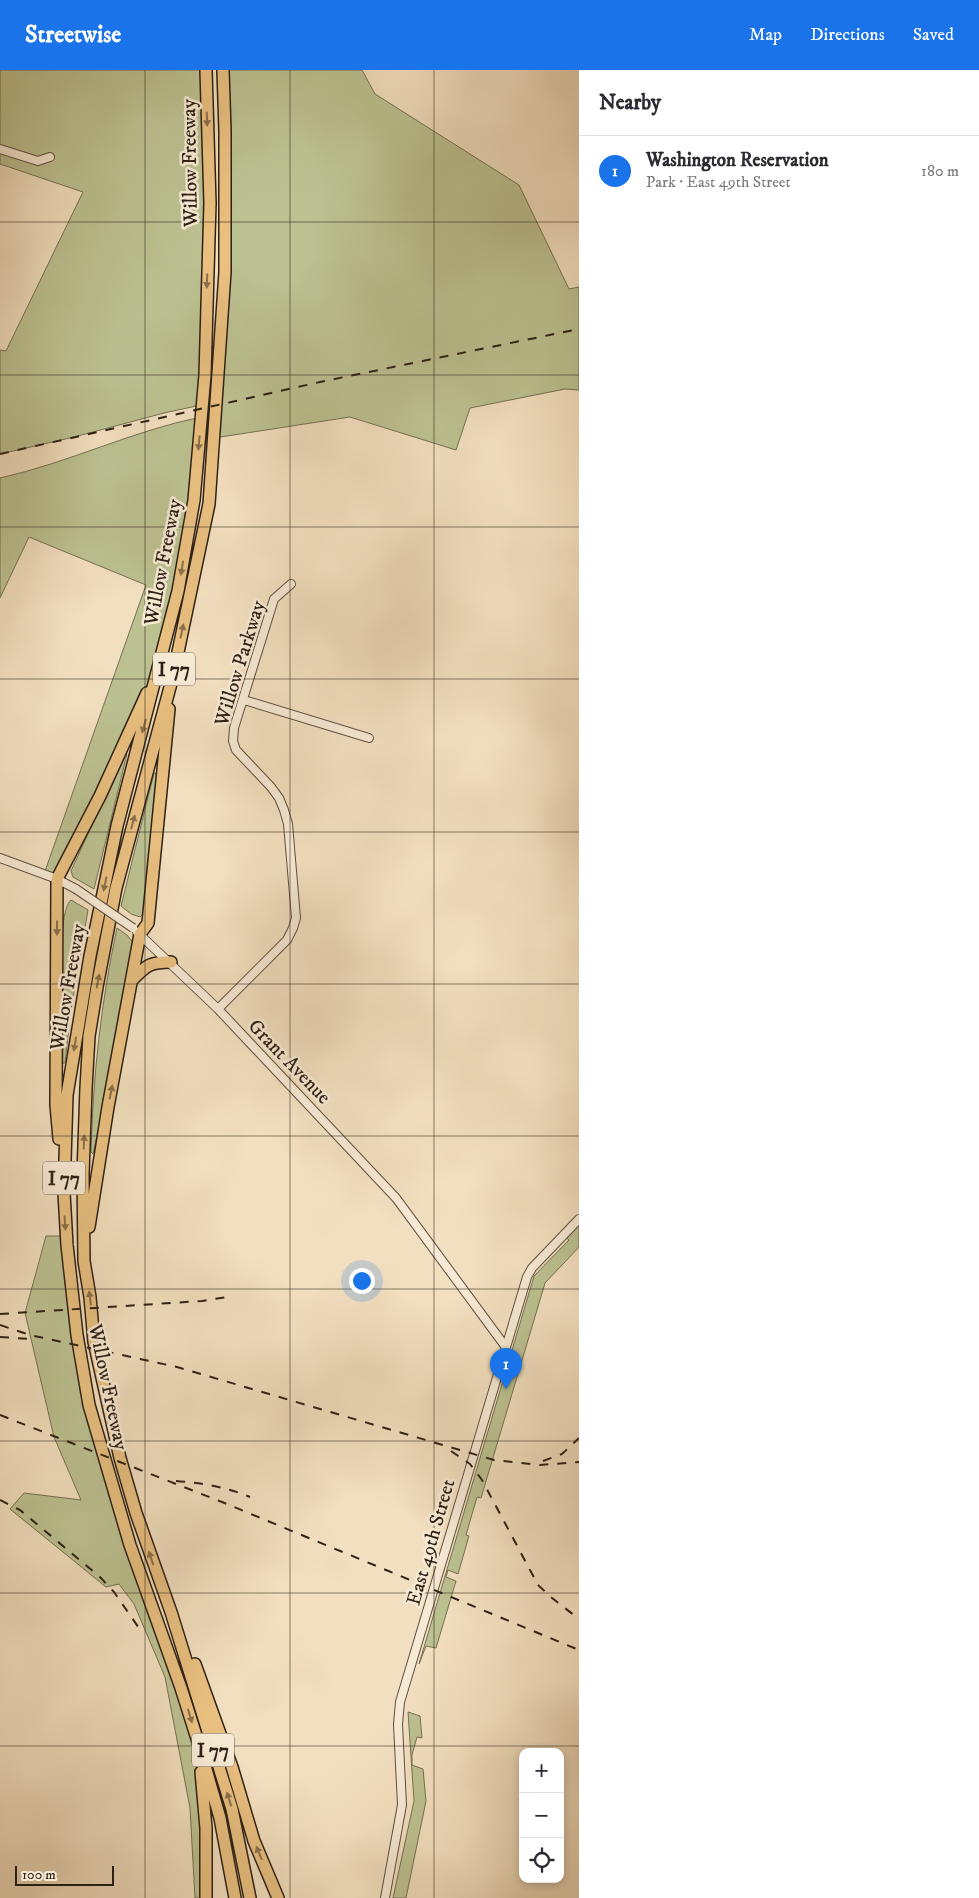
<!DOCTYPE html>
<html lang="en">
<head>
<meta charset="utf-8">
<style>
	:root { --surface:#fff; --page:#f7f7f7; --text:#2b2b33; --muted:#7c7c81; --line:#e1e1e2; --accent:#1a73e8 }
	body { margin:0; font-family:"IM FELL DW Pica",serif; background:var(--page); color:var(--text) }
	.controls { position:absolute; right:15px; bottom:15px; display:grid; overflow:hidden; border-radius:10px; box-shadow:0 2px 8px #0003 }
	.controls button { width:45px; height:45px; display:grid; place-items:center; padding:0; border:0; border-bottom:1px solid var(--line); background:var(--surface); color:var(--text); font:25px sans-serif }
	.scale { position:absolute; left:15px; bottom:12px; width:99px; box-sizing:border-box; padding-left:5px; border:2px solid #2d2015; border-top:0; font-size:14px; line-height:18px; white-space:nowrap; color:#2d2015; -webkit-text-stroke:4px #f7ead5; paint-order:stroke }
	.you { position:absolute; left:361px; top:1210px; width:18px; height:18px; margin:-12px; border:4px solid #fff; border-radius:50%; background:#1a73e8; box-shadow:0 0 0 8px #1a73e833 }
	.badge { display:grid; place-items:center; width:32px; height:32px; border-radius:50%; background:var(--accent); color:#fff; font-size:16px; font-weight:700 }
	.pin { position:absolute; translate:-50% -41px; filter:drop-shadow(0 1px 2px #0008) }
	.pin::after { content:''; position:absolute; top:26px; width:18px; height:15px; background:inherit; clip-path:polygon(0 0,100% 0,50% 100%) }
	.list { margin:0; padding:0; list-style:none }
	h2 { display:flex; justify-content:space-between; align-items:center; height:65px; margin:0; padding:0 20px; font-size:21px }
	h2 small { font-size:16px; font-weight:400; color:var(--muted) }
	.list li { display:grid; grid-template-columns:32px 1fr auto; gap:15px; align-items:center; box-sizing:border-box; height:70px; padding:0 20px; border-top:1px solid var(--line) }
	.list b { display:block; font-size:19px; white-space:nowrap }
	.list p { margin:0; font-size:16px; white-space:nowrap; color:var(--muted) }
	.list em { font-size:16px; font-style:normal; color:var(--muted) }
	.icon { flex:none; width:28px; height:28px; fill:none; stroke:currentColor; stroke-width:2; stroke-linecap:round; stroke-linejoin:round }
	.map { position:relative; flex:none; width:579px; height:1828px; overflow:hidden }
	header { display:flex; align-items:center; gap:30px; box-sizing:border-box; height:70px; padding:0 25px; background:var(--accent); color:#fff }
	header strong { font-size:24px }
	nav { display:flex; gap:28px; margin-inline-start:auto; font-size:18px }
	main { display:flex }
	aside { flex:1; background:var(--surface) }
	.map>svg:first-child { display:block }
	.green { fill:#bcc191; stroke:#747053 }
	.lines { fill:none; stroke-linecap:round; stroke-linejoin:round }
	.minor-casing { stroke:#5e5040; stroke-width:10 }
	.highway-casing { stroke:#2d2015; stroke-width:14 }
	.minor { stroke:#f7ead5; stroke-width:8 }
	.highway { stroke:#e9c080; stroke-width:11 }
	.rail { stroke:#2d2015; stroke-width:2; stroke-dasharray:9 9; stroke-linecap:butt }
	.minor-bridge-casing { stroke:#5e5040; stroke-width:10; stroke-linecap:butt }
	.minor-bridge { stroke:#f7ead5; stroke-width:8 }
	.oneway { fill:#8b704a }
	.grid { fill:none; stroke:#2d2015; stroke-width:1; stroke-opacity:0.55 }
	.labels { text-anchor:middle; stroke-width:5; stroke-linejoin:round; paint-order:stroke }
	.shield { fill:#f7ead5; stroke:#6a5d4f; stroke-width:1 }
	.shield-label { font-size:19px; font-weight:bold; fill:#2d2015 }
	.street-label { font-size:20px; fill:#2d2015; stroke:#f7ead5 }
</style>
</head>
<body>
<header>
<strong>Streetwise</strong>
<nav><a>Map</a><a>Directions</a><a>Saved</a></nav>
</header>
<main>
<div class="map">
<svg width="579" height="1828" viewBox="0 0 579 1828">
	<rect width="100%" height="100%" fill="#f2dfbf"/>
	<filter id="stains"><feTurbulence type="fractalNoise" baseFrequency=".004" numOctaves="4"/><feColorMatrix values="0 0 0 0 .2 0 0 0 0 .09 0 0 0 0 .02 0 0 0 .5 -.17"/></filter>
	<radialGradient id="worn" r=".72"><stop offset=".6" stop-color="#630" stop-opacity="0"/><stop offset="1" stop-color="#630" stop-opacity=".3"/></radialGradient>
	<!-- green -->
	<path class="green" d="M0,0H206L210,133L201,335L164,343L74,367L0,384V280L6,281L83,122L0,94Z
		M223,0H362L375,24L519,115L569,219L579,217V320L565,319L470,338L456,380L350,347L214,368L218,312Z
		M201,347L194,430L161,592L57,809L44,804L146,515L29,467L0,528V408C68,393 132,361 201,347Z
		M127,684L94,819L73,807L71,801L124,685Z
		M154,703L158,704L144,843L140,847L131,844L121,836Z
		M71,830L88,840L71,939L65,993H62C61,968 55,842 71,830Z
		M117,858L127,865L135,875L115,985L93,1084L91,1082C93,1006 101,932 117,858Z
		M579,1147V1177L545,1213L481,1428L477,1427L466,1465L469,1466L458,1504L448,1500L446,1507L456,1511L436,1578L426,1576L419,1594L534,1206L569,1170L564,1166Z
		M46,1166H66L89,1335L199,1675L206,1828H195L190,1738L165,1607L134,1534L119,1514L106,1517L10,1439L24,1423L81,1430L54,1367L25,1243Z
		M408,1642L420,1646L422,1668L417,1667L412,1685V1695L423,1699L426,1731L406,1828H393L414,1731Z"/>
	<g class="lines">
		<defs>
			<path id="minor" d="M0,79L38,91L50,87
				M244,630L369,668
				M0,788L57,809L76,819
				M137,862L218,939L396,1128L505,1276
				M218,939L287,870L293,858L296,848L288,754L284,740L279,728L271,717L236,680L233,671L234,658L274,529L291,514
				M385,1828L402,1735L398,1654L400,1632L527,1207L532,1198L579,1149"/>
			<path id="highway" d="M206,0L210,133L205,305L194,430L178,521L117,756L90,886L67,1025L64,1123L67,1175L77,1265L89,1335L130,1475L181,1618L199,1675L220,1748L235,1828
				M223,0L225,61V202L209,434L173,606L116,818L97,917L89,966L86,1018L83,1104L84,1191L90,1227L94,1272L120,1388L136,1443L171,1542L232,1739L250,1828
				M133,909C147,895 150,892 171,892
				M59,1069L56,1035L57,809L100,726L147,623
				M89,1157L108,1037L140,864L148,853L169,639
				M195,1594L232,1697L254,1771L278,1828
				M201,1702L206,1758V1828"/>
		</defs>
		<!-- minor casing -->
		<use href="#minor" class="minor-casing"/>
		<!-- highway casing -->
		<use href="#highway" class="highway-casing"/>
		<!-- minor -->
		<use href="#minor" class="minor"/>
		<!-- highway -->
		<use href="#highway" class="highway"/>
		<!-- rail -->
		<path class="rail" d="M0,384L320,312L579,259
			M0,1244L202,1231L233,1226
			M0,1255L30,1265L177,1297L494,1390L540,1395L579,1392
			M0,1267L29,1269
			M0,1345L222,1432L579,1580
			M451,1381L470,1394L482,1410L538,1515L552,1528L579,1549
			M543,1391L562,1384L579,1368
			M176,1411C202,1413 226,1417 250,1427
			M0,1430L20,1440L100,1507L114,1522L141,1561"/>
		<defs>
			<path id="minor-bridge" d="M76,819L133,858"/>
		</defs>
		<!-- minor-bridge casing -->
		<use href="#minor-bridge" class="minor-bridge-casing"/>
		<!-- minor-bridge -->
		<use href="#minor-bridge" class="minor-bridge"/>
	</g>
	<!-- one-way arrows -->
	<defs><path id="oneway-solid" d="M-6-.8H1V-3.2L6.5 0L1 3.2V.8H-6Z" transform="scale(1.25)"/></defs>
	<g class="oneway">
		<use href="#oneway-solid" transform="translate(207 49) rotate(88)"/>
		<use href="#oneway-solid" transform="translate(207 211) rotate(92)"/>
		<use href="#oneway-solid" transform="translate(199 373) rotate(95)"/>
		<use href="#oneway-solid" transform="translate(182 498) rotate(99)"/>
		<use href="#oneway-solid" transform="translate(182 561) rotate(-78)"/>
		<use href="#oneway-solid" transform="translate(144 656) rotate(105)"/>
		<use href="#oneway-solid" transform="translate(133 752) rotate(-75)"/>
		<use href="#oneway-solid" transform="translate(105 814) rotate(102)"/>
		<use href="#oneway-solid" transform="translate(57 858) rotate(90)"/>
		<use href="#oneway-solid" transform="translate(98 911) rotate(-79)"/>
		<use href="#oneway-solid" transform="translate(75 974) rotate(99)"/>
		<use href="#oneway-solid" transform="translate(111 1022) rotate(-79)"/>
		<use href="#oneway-solid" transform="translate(84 1072) rotate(-88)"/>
		<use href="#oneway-solid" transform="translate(65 1153) rotate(86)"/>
		<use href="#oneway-solid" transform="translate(90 1228) rotate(-97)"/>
		<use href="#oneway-solid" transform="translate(151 1488) rotate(-109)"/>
		<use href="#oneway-solid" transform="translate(190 1646) rotate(73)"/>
		<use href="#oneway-solid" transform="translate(229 1729) rotate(-107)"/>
		<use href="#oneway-solid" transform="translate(259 1783) rotate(-113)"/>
	</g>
	<!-- grid -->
	<path class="grid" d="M145,0V1828M290,0V1828M434,0V1828M0,152H579M0,305H579M0,457H579M0,609H579M0,762H579M0,914H579M0,1066H579M0,1219H579M0,1371H579M0,1523H579M0,1676H579"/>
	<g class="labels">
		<!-- shield labels -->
		<g class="shield">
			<rect x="153" y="582.5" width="42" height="33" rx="4"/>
			<rect x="43" y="1091.5" width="42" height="33" rx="4"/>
			<rect x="192" y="1663.5" width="42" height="33" rx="4"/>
		</g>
		<g class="shield-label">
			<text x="174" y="606">I 77</text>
			<text x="64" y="1115">I 77</text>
			<text x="213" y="1687">I 77</text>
		</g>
		<!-- street labels -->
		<g class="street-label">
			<text transform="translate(189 93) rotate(-91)" y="7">Willow Freeway</text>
			<text transform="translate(162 492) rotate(-79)" y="7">Willow Freeway</text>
			<text transform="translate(239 593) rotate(-73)" y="7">Willow Parkway</text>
			<text transform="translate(67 917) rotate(-80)" y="7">Willow Freeway</text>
			<text transform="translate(290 991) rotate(46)" y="7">Grant Avenue</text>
			<text transform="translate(109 1317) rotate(78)" y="7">Willow Freeway</text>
			<text transform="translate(430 1472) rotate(-74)" y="7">East 49th Street</text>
		</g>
	</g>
	<rect width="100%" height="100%" filter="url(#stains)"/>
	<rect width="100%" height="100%" fill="url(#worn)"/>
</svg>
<div class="controls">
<button>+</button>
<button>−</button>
<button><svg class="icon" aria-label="locate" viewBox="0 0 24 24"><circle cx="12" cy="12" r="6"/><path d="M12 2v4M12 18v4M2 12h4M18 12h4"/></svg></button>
</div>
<div class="scale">100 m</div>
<div class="you"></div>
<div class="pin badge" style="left:506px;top:1319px">1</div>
</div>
<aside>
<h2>Nearby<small></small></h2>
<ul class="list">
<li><span class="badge">1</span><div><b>Washington Reservation</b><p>Park · East 49th Street</p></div><em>180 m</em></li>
</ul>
</aside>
</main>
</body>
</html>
